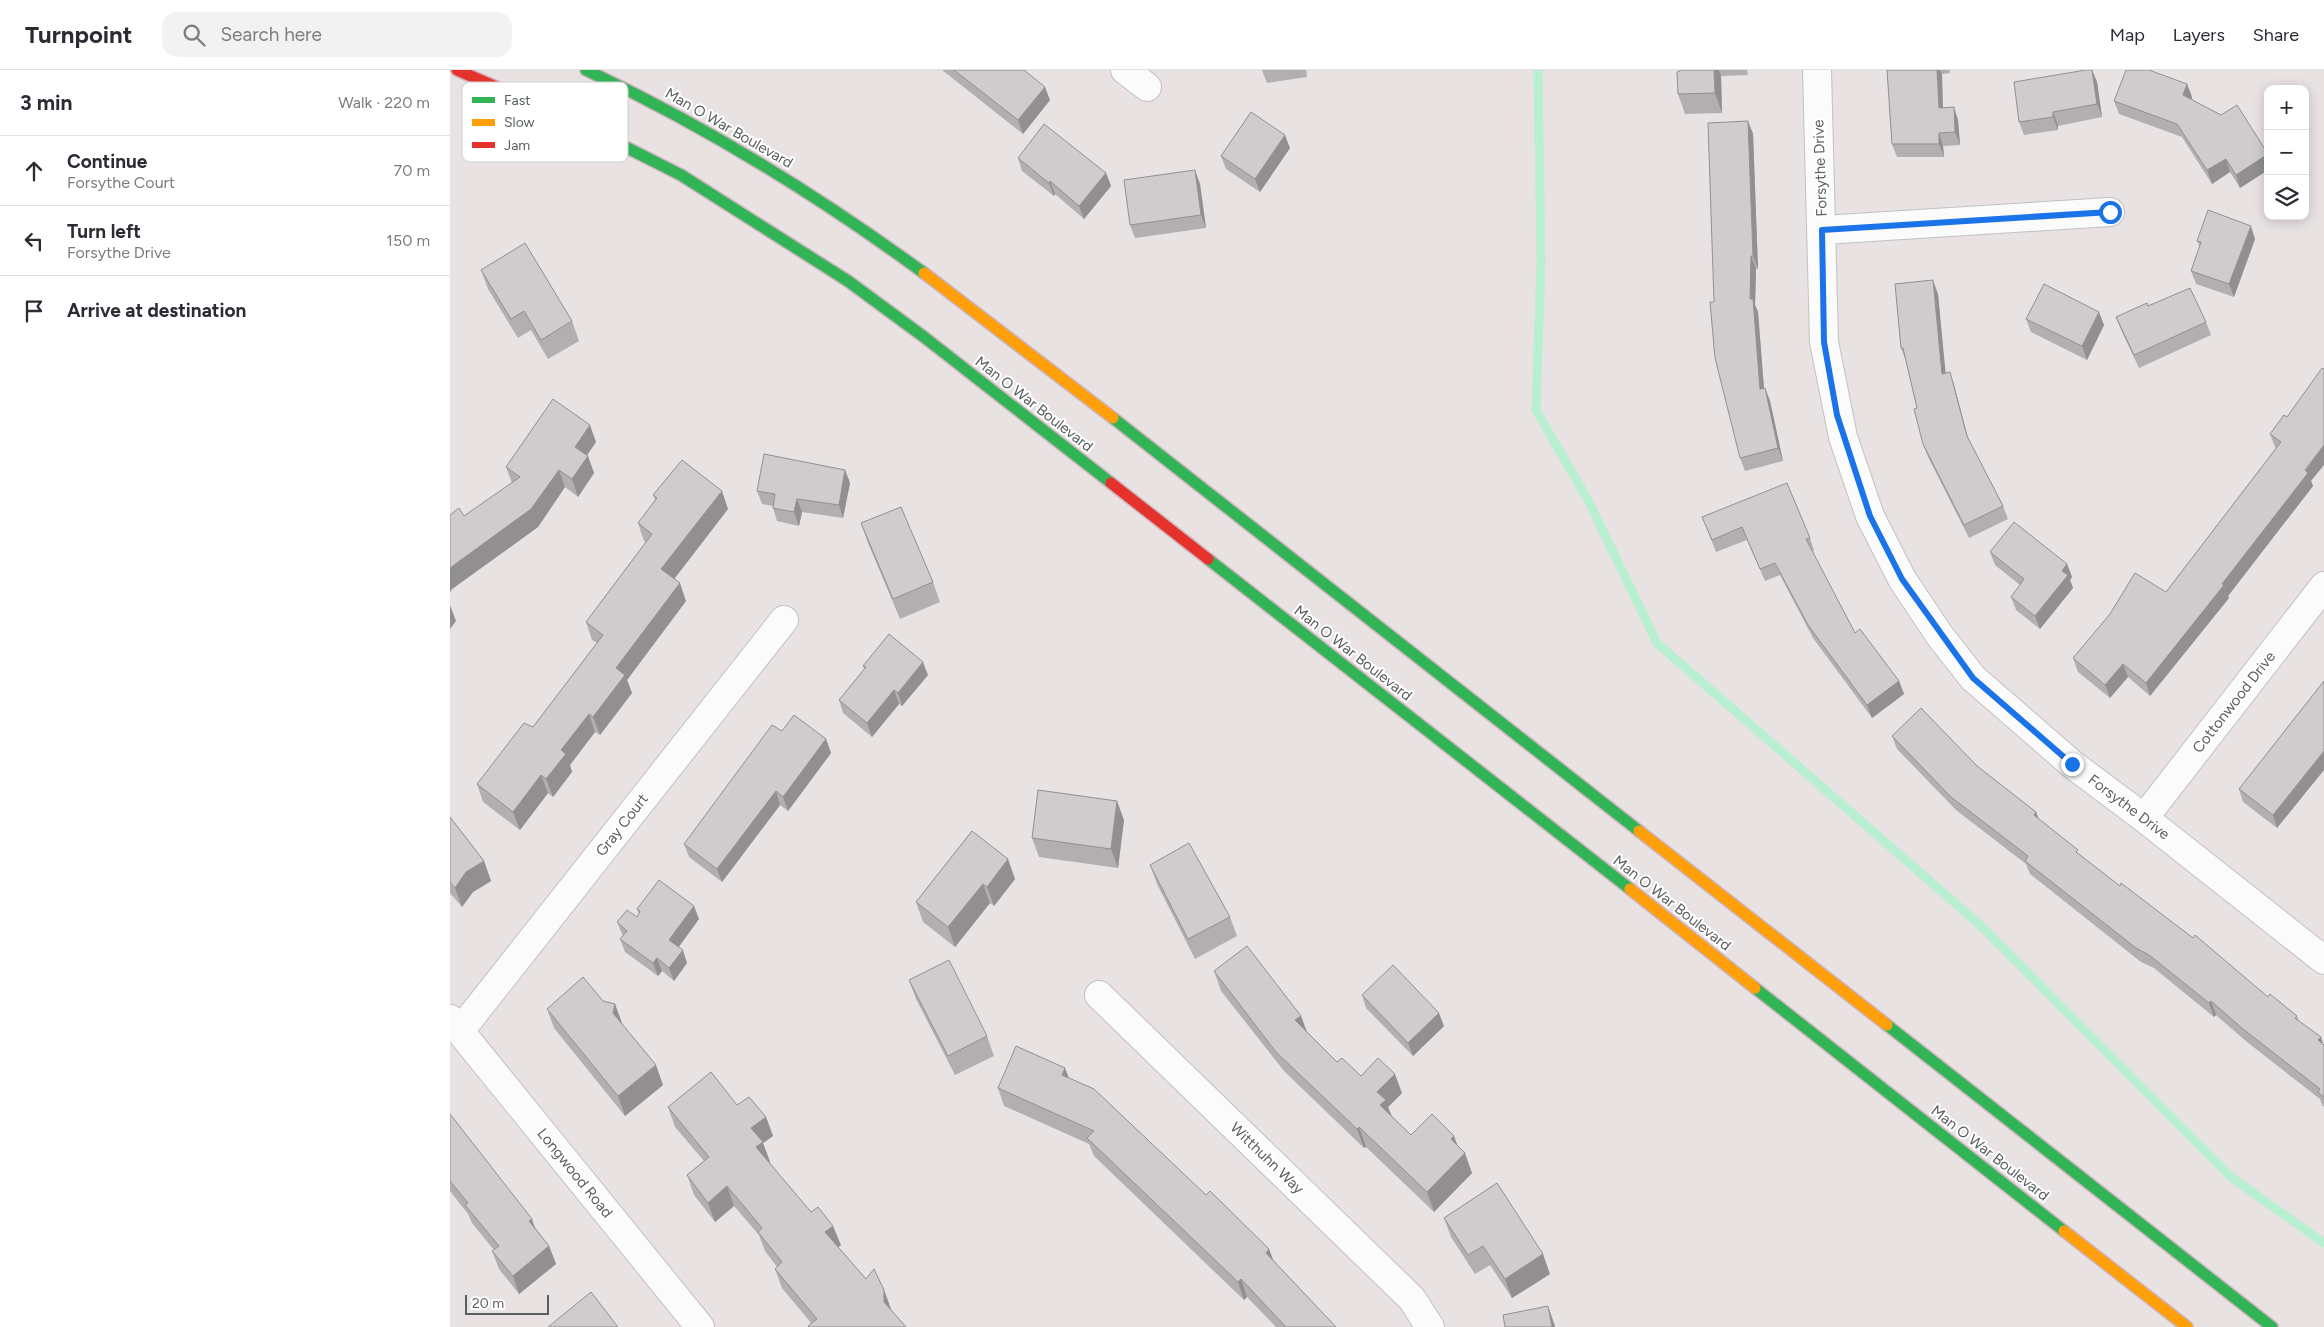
<!DOCTYPE html>
<html lang="en">
<head>
<meta charset="utf-8">
<style>
	:root { --surface:#fff; --page:#f2f2f3; --text:#2b2b33; --muted:#7c7c81; --line:#e1e1e2 }
	body { margin:0; font-family:Figtree,sans-serif; background:var(--page); color:var(--text) }
	.controls { position:absolute; right:15px; top:15px; display:grid; overflow:hidden; border-radius:10px; box-shadow:0 2px 12px #0003 }
	.controls button { width:45px; height:45px; display:grid; place-items:center; padding:0; border:0; border-bottom:1px solid var(--line); background:var(--surface); color:var(--text); font:25px sans-serif }
	.scale { position:absolute; left:15px; bottom:12px; width:84px; box-sizing:border-box; padding-left:5px; border:2px solid #59605d; border-top:0; font-size:14px; line-height:18px; white-space:nowrap; color:#59605d; -webkit-text-stroke:4px #fff; paint-order:stroke }
	.stop { position:absolute; width:15px; height:15px; margin:-11px; border:4px solid #1a73e8; border-radius:50%; background:#fff }
	.stop.end { background:#1a73e8; border-color:#fff; box-shadow:0 1px 5px #0008 }
	.list { margin:0; padding:0; list-style:none }
	h2 { display:flex; justify-content:space-between; align-items:center; height:65px; margin:0; padding:0 20px; font-size:21px }
	h2 small { font-size:16px; font-weight:400; color:var(--muted) }
	.list li { display:grid; grid-template-columns:32px 1fr auto; gap:15px; align-items:center; box-sizing:border-box; height:70px; padding:0 20px; border-top:1px solid var(--line) }
	.list b { display:block; font-size:19px; white-space:nowrap }
	.list p { margin:0; font-size:16px; white-space:nowrap; color:var(--muted) }
	.list em { font-size:16px; font-style:normal; color:var(--muted) }
	.icon { flex:none; width:28px; height:28px; fill:none; stroke:currentColor; stroke-width:2; stroke-linecap:round; stroke-linejoin:round }
	.map { position:relative; flex:none; width:1874px; height:1257px; overflow:hidden }
	header { display:flex; align-items:center; gap:30px; box-sizing:border-box; height:70px; padding:0 25px; background:var(--surface); border-bottom:1px solid var(--line) }
	header strong { font-size:24px }
	nav { display:flex; gap:28px; margin-inline-start:auto; font-size:18px }
	.search { width:350px; height:45px; background:var(--page); display:flex; align-items:center; gap:12px; box-sizing:border-box; padding:0 18px; border-radius:15px; color:var(--muted); font-size:19px }
	main { display:flex }
	aside { flex:1; background:var(--surface) }
	.map>svg:first-child { display:block }
	.lines { fill:none; stroke-linecap:round; stroke-linejoin:round }
	.stream { stroke:#b9efd1; stroke-width:9 }
	.street-casing { stroke:#c1c1c0; stroke-width:30 }
	.fast-casing { stroke:#ceb2ba; stroke-width:14 }
	.slow-casing { stroke:#ceb2ba; stroke-width:14 }
	.jam-casing { stroke:#ceb2ba; stroke-width:14 }
	.street { stroke:#fcfbfb; stroke-width:28 }
	.fast { stroke:#30b455; stroke-width:11 }
	.slow { stroke:#ff9f0a; stroke-width:11 }
	.jam { stroke:#e5322d; stroke-width:11 }
	.wall { fill:#b3afb0 }
	.shaded-wall { fill:#928f90 }
	.building { fill:#d0cccd; stroke:#928f90 }
	.route { stroke:#1a73e8; stroke-width:6 }
	.labels { text-anchor:middle; stroke-width:4; stroke-linejoin:round; paint-order:stroke }
	.street-label { font-size:15px; fill:#59605d; stroke:#fff }
	.key { fill:#fff; stroke:#cdcfce; stroke-width:1 }
	.key-label { font-size:14px; fill:#59605d }
</style>
</head>
<body>
<header>
<strong>Turnpoint</strong>
<div class="search"><svg class="icon" aria-label="search" viewBox="0 0 24 24"><circle cx="10" cy="10" r="6"/><path d="M15 15l6 6"/></svg>Search here</div>
<nav><a>Map</a><a>Layers</a><a>Share</a></nav>
</header>
<main>
<aside>
<h2>3 min<small>Walk · 220 m</small></h2>
<ul class="list">
<li><svg class="icon" aria-label="ahead" viewBox="0 0 24 24"><path d="M12 20V5M6 11l6-6 6 6"/></svg><div><b>Continue</b><p>Forsythe Court</p></div><em>70 m</em></li>
<li><svg class="icon" aria-label="left" viewBox="0 0 24 24"><path d="M17 20v-9H6M10 6l-5 5 5 5"/></svg><div><b>Turn left</b><p>Forsythe Drive</p></div><em>150 m</em></li>
<li><svg class="icon" aria-label="arrive" viewBox="0 0 24 24"><path d="M6 21V4h12l-3 4 3 4H6"/></svg><div><b>Arrive at destination</b></div></li>
</ul>
</aside>
<div class="map">
<svg width="1874" height="1257" viewBox="0 0 1874 1257">
	<rect width="100%" height="100%" fill="#e8e2e3"/>
	<g class="lines">
		<!-- stream -->
		<path class="stream" d="M1088,0L1091,194L1086,340L1138,430L1207,573L1529,854L1781,1107L1874,1173"/>
		<defs>
			<path id="street" d="M675,0L697,17
				M1367,0L1374,272L1393,367L1420,446L1452,509L1490,566L1523,608L1622,694L1694,748L1874,890
				M1373,160L1660,142
				M1694,748L1874,516
				M649,925L962,1229L980,1257
				M0,949L250,1257
				M10,961L334,550"/>
			<path id="fast" d="M136,0C256,56 367,125 474,203
				M120,49L231,105L398,211L474,267L661,413
				M663,348L1189,761
				M758,489L1180,819
				M1305,918L1614,1161
				M1437,955L1822,1257"/>
			<path id="slow" d="M474,203L663,348
				M1189,761L1437,955
				M1180,819L1305,918
				M1614,1161L1737,1257"/>
			<path id="jam" d="M7,0L120,49
				M661,413L758,489"/>
		</defs>
		<!-- street casing -->
		<use href="#street" class="street-casing"/>
		<!-- fast casing -->
		<use href="#fast" class="fast-casing"/>
		<!-- slow casing -->
		<use href="#slow" class="slow-casing"/>
		<!-- jam casing -->
		<use href="#jam" class="jam-casing"/>
		<!-- street -->
		<use href="#street" class="street"/>
		<!-- fast -->
		<use href="#fast" class="fast"/>
		<!-- slow -->
		<use href="#slow" class="slow"/>
		<!-- jam -->
		<use href="#jam" class="jam"/>
	</g>
	<!-- wall -->
	<path class="wall" d="M492,0H574L600,30L573,64Z
		M812,0H856L857,7L817,13Z
		M1230,0H1297L1298,5L1271,6L1272,43L1235,44L1228,24Z
		M1437,0H1500V3L1492,4L1493,37L1508,50L1510,75L1493,76L1494,87H1447L1442,74Z
		M1642,0L1647,12L1652,47L1608,56V60L1574,65L1569,52Z
		M1737,14L1742,27V29L1818,83V100L1790,118L1780,102L1762,114L1732,67L1669,44L1664,31Z
		M1298,51L1303,64L1308,199H1306L1305,235L1308,242L1314,318H1315L1320,331L1333,391L1295,401L1290,388Z
		M840,78L810,122L776,99L771,86Z
		M568,88L656,103L661,116L634,149L605,124L604,126L572,101Z
		M750,114L756,158L685,168L680,155Z
		M1805,169L1784,227L1746,214L1741,201L1750,177L1747,171Z
		M31,200L122,251L129,271L98,289L81,260L68,268L38,219Z
		M1488,224L1495,303L1504,315L1519,372L1553,436L1558,449L1519,468L1478,387L1473,374L1467,338L1456,291L1451,278Z
		M1698,236L1756,252L1761,265L1689,298L1671,260L1666,247Z
		M1576,249L1654,255L1637,290L1581,262Z
		M1834,345L1863,416L1778,526L1779,528L1700,626L1678,607L1660,628L1628,602L1623,588L1716,522L1826,378L1825,377L1820,364Z
		M146,372L137,385L144,403L128,427L115,417L88,457L2,519L0,522V445L14,446L62,413L56,397Z
		M395,400L400,413L393,448L352,442L349,456L327,451L323,438V436L312,434L307,421Z
		M203,425L278,439L224,509L236,531L177,610L182,623L150,665L145,662L120,695L122,702L103,727L98,723L70,760L33,732L27,714L83,657L147,573L142,570L136,552L196,472L194,471L188,453L205,430Z
		M1252,447L1360,468L1364,481L1362,482L1405,563L1449,611L1454,624L1422,648L1363,568L1330,505L1315,511L1297,470L1266,482Z
		M411,453L483,512L490,532L450,549L418,473Z
		M1540,482L1617,494L1622,507L1620,510L1623,518L1590,559L1566,540L1561,527L1570,515L1545,495Z
		M413,596L478,605L452,636L449,634L422,667L393,643L389,630L414,599Z
		M1874,611L1827,758L1793,732L1789,719Z
		M1442,666L1527,696L1586,742L1589,749L1630,785L1670,816L1818,927L1847,946L1849,951L1874,975V1037L1872,1035L1870,1029L1797,972L1766,945L1764,947L1704,898L1691,892L1580,804L1576,794L1506,740L1447,679Z
		M376,669L381,683L338,741L330,735L272,812L239,787L234,774Z
		M0,747L34,791L41,811L23,822L12,837L0,823Z
		M674,750L668,798L589,787L582,768Z
		M522,761L565,809L544,836L540,833L505,877L473,852L466,832Z
		M700,795L780,847L787,866L745,889L707,814Z
		M187,839L249,849L229,877L237,893L224,911L212,901L208,906L175,882L170,869L173,866L167,852L187,847L189,844Z
		M764,901L851,946L857,963L887,992L911,1006L952,1023L938,1037L941,1046L961,1065L1004,1066L1007,1076L1022,1103L984,1142L916,1077L914,1078L834,1001L771,921Z
		M459,910L537,966L544,986L505,1005L466,929Z
		M912,925L994,956L963,986L916,938Z
		M153,931L165,934L172,954L213,1015L175,1046L104,958L97,939Z
		M619,1008L823,1190L886,1257H826L797,1227L794,1230L644,1086L639,1074L554,1036L548,1018Z
		M287,1035L316,1047L323,1066L313,1073L320,1092L319,1093L361,1142L391,1175L388,1177L416,1209L434,1220L441,1240L456,1257H359L358,1256L361,1253L332,1218L325,1199L327,1197L315,1181L309,1165L284,1136L265,1152L244,1125L237,1105L254,1091L225,1057L218,1037Z
		M0,1044L99,1176L106,1194L69,1224L49,1199L42,1181L44,1180L22,1153L18,1144L0,1121Z
		M994,1148L1100,1204L1062,1228L1040,1195L1025,1204L1001,1167Z"/>
	<!-- shaded-wall -->
	<path class="shaded-wall" d="M1264,0H1269L1271,6L1272,43L1265,23Z
		M1487,0H1490L1492,4L1493,51L1489,38Z
		M1642,0L1647,12L1652,47L1647,34Z
		M1737,14L1742,27L1738,38L1733,25Z
		M595,17L600,30L573,64L568,50Z
		M1504,37L1508,50L1510,75L1505,62Z
		M1603,42L1608,56V60L1603,47Z
		M1298,51L1303,64L1308,199L1303,186Z
		M1489,63L1493,76L1494,87L1489,74Z
		M835,65L840,78L810,122L805,109Z
		M1818,84V100L1790,118L1786,105Z
		M1776,89L1780,102L1762,114L1757,100Z
		M745,100L750,114L756,158L751,145Z
		M656,103L661,116L634,149L629,136Z
		M600,111L605,124L604,126L599,113Z
		M1801,156L1805,169L1784,227L1779,214Z
		M1301,186L1306,199L1305,235L1308,242L1315,332L1310,319L1300,229Z
		M1483,210L1488,224L1497,317L1492,304Z
		M1649,242L1654,255L1637,290L1632,276Z
		M1500,302L1504,315L1521,380L1517,366Z
		M1315,318L1320,331L1333,391L1328,378Z
		M140,355L146,372L131,394L125,377Z
		M1874,375V395L1861,411L1863,416L1778,526L1779,528L1700,626L1696,613L1772,514Z
		M138,386L144,403L128,427L122,409Z
		M109,400L115,417L88,457L2,519L0,522V498Z
		M395,400L400,413L393,448L389,435Z
		M272,421L278,439L218,517L211,499Z
		M347,429L352,442L349,456L344,442Z
		M1617,494L1622,507L1620,510L1623,518L1590,559L1585,546L1612,501Z
		M230,513L236,531L177,610L182,623L150,665L143,647L166,598Z
		M0,535L6,551L0,559Z
		M473,592L478,605L452,636L448,623Z
		M1673,594L1678,607L1660,628L1655,615Z
		M1449,611L1454,624L1422,648L1417,635Z
		M444,620L449,634L422,667L417,653Z
		M139,644L145,662L120,695L122,702L103,727L96,709L111,680Z
		M376,669L381,683L338,741L333,727Z
		M1874,681V700L1827,758L1823,745Z
		M91,705L98,723L70,760L63,742Z
		M326,721L330,735L272,812L267,799Z
		M667,731L674,750L668,798L661,779Z
		M1586,742L1591,755L1584,745Z
		M558,789L565,809L544,836L537,817Z
		M34,791L41,811L23,822L12,837L5,818L16,802Z
		M533,814L540,833L505,877L498,857Z
		M244,836L249,849L224,883L219,870Z
		M233,880L237,893L224,911L219,898Z
		M207,888L212,901L208,906L203,893Z
		M1761,931L1766,945L1764,947L1759,933Z
		M165,934L172,953L170,962L163,943Z
		M989,943L994,956L963,986L958,973Z
		M851,946L858,965L845,950Z
		M1871,967L1874,977L1868,970Z
		M206,995L213,1015L175,1046L168,1026Z
		M615,998L622,1016L612,1005Z
		M945,1004L952,1023L938,1037L943,1049L930,1035L927,1022Z
		M316,1047L323,1066L313,1073L320,1092L313,1097L306,1077L301,1058Z
		M909,1057L916,1077L914,1078L907,1059Z
		M1004,1066L1011,1085L1001,1069Z
		M1015,1083L1022,1103L984,1142L977,1122Z
		M277,1116L284,1136L265,1152L258,1133Z
		M82,1149L88,1167L79,1151Z
		M383,1156L391,1175L382,1182L375,1162Z
		M99,1176L106,1194L69,1224L63,1206Z
		M819,1179L826,1197L816,1183Z
		M1093,1184L1100,1204L1062,1228L1055,1209Z
		M791,1209L797,1227L794,1230L788,1212Z
		M434,1220L441,1239L442,1251L434,1232Z
		M1098,1236L1105,1256V1257H1102Z"/>
	<!-- building -->
	<path class="building" d="M504,0H574L595,17L568,50Z
		M1230,0H1264L1265,23L1228,24L1227,2L1230,1Z
		M1437,0H1487L1489,38L1504,37L1505,62L1489,63V74H1442Z
		M1636,0H1642L1647,34L1603,42V47L1569,52L1564,12Z
		M1676,0H1699L1737,14L1733,25L1771,45L1787,35L1818,84L1786,105L1776,89L1757,100L1727,54L1664,31Z
		M801,42L835,65L805,109L771,86Z
		M1298,51L1303,186H1301L1300,229H1303L1310,319L1315,318L1328,378L1290,388L1265,288L1260,232H1264L1258,53Z
		M594,54L656,103L629,136L600,111L599,113L568,88Z
		M745,100L751,145L680,155L674,110Z
		M1758,140L1801,156L1779,214L1741,201L1751,172L1747,171Z
		M75,173L122,251L91,270L74,241L61,249L31,200Z
		M1483,210L1492,304L1500,302L1517,366L1553,436L1514,455L1473,374L1464,339L1467,338L1453,278H1451L1445,214Z
		M1594,214L1649,242L1632,276L1576,249Z
		M1740,218L1756,252L1684,285L1666,247L1697,233L1698,236Z
		M1872,298L1874,299V375L1855,400L1858,403L1772,514L1774,515L1696,613L1673,594L1655,615L1623,588L1660,544L1685,503L1716,522L1831,372L1820,364L1834,345L1837,347Z
		M103,329L140,355L125,377L138,386L122,409L109,400L81,439L0,498V445L9,438L14,446L70,407L56,397Z
		M314,384L395,400L389,435L347,429L344,442L323,438L325,424L307,421Z
		M232,390L272,421L211,499L230,513L166,598L175,605L143,647L139,644L111,680L116,684L96,709L91,705L63,742L27,714L74,653L83,657L153,565L136,552L202,464L188,453L207,428L203,425Z
		M1337,413L1360,468L1356,469L1405,563L1410,559L1449,611L1417,635L1358,555L1325,493L1310,499L1292,457L1262,470L1252,447Z
		M451,437L483,512L443,529L411,453Z
		M1564,452L1617,494L1612,501L1618,505L1585,546L1561,527L1574,509L1540,482Z
		M439,564L473,592L448,623L444,620L417,653L389,630L416,597L413,596Z
		M1874,611V681L1823,745L1789,719Z
		M1471,638L1527,696L1586,742L1584,745L1628,780L1626,782L1670,816L1671,813L1743,868L1745,865L1818,927L1820,924L1847,946L1845,948L1871,967L1868,970L1874,975V1027L1868,1022L1870,1019L1793,959L1761,931L1759,933L1699,885L1686,878L1575,791L1578,786L1501,727L1442,666Z
		M344,645L376,669L333,727L326,721L267,799L234,774L322,655L332,661Z
		M588,720L667,731L661,779L582,768Z
		M0,747L34,791L16,802L5,818L0,812Z
		M522,761L558,789L537,817L533,814L498,857L466,832Z
		M739,773L780,847L738,869L700,795Z
		M209,810L244,836L219,870L233,880L219,898L207,888L203,893L170,869L177,861L167,852L177,840L187,847L190,841L187,839Z
		M797,876L851,946L845,950L887,992L892,988L911,1006L928,988L945,1004L927,1022L936,1030L930,1035L961,1065L982,1044L1004,1066L1001,1069L1015,1083L977,1122L909,1057L907,1059L826,982L764,901Z
		M499,890L537,966L498,986L459,910Z
		M943,895L989,943L958,973L912,925Z
		M133,907L153,931L165,934L163,943L206,995L168,1026L97,939Z
		M566,976L615,998L612,1005L644,1019L756,1125L760,1121L819,1179L816,1183L886,1257H836L791,1209L788,1212L637,1068L644,1061L548,1018Z
		M261,1002L287,1035L299,1027L316,1047L301,1058L313,1072L306,1077L361,1142L368,1137L383,1156L375,1162L416,1209L424,1199L434,1220V1232L456,1257H359L358,1256L367,1249L325,1199L332,1192L308,1162L312,1158L277,1116L258,1133L237,1105L259,1087L218,1037Z
		M0,1044L82,1149L79,1151L99,1176L63,1206L42,1181L49,1176L15,1135L18,1133L0,1111Z
		M1047,1113L1093,1184L1055,1209L1033,1176L1018,1185L994,1148Z
		M141,1222L168,1257H98Z
		M1098,1236L1102,1257H1055L1053,1245Z"/>
	<g class="lines">
		<!-- route -->
		<path class="route" d="M1622,694L1523,608L1452,509L1420,446L1387,345L1374,272L1372,160L1660,142"/>
	</g>
	<g class="labels">
		<!-- street labels -->
		<g class="street-label">
			<text transform="translate(279 58) rotate(30)" y="5">Man O War Boulevard</text>
			<text transform="translate(1370 98) rotate(-92)" y="5">Forsythe Drive</text>
			<text transform="translate(584 334) rotate(38)" y="5">Man O War Boulevard</text>
			<text transform="translate(903 583) rotate(38)" y="5">Man O War Boulevard</text>
			<text transform="translate(1784 632) rotate(-52)" y="5">Cottonwood Drive</text>
			<text transform="translate(1679 737) rotate(37)" y="5">Forsythe Drive</text>
			<text transform="translate(172 755) rotate(-52)" y="5">Gray Court</text>
			<text transform="translate(1222 833) rotate(38)" y="5">Man O War Boulevard</text>
			<text transform="translate(1540 1083) rotate(38)" y="5">Man O War Boulevard</text>
			<text transform="translate(817 1088) rotate(44)" y="5">Witthuhn Way</text>
			<text transform="translate(125 1103) rotate(51)" y="5">Longwood Road</text>
		</g>
	</g>
	<!-- legend -->
	<rect x="12" y="12" width="166" height="80" rx="8" class="key"/>
	<rect x="22" y="27" width="23" height="6" fill="#30b455"/>
	<rect x="22" y="49" width="23" height="7" fill="#ff9f0a"/>
	<rect x="22" y="72" width="23" height="6" fill="#e5322d"/>
	<g class="key-label">
		<text x="54" y="35">Fast</text>
		<text x="54" y="57">Slow</text>
		<text x="54" y="80">Jam</text>
	</g>
</svg>
<div class="controls">
<button>+</button>
<button>−</button>
<button><svg class="icon" aria-label="layers" viewBox="0 0 24 24"><path d="M12 4l9 5-9 5-9-5zM3 14l9 5 9-5"/></svg></button>
</div>
<div class="scale">20 m</div>
<div class="stop" style="left:1660px;top:142px"></div>
<div class="stop end" style="left:1622px;top:694px"></div>
</div>
</main>
</body>
</html>
